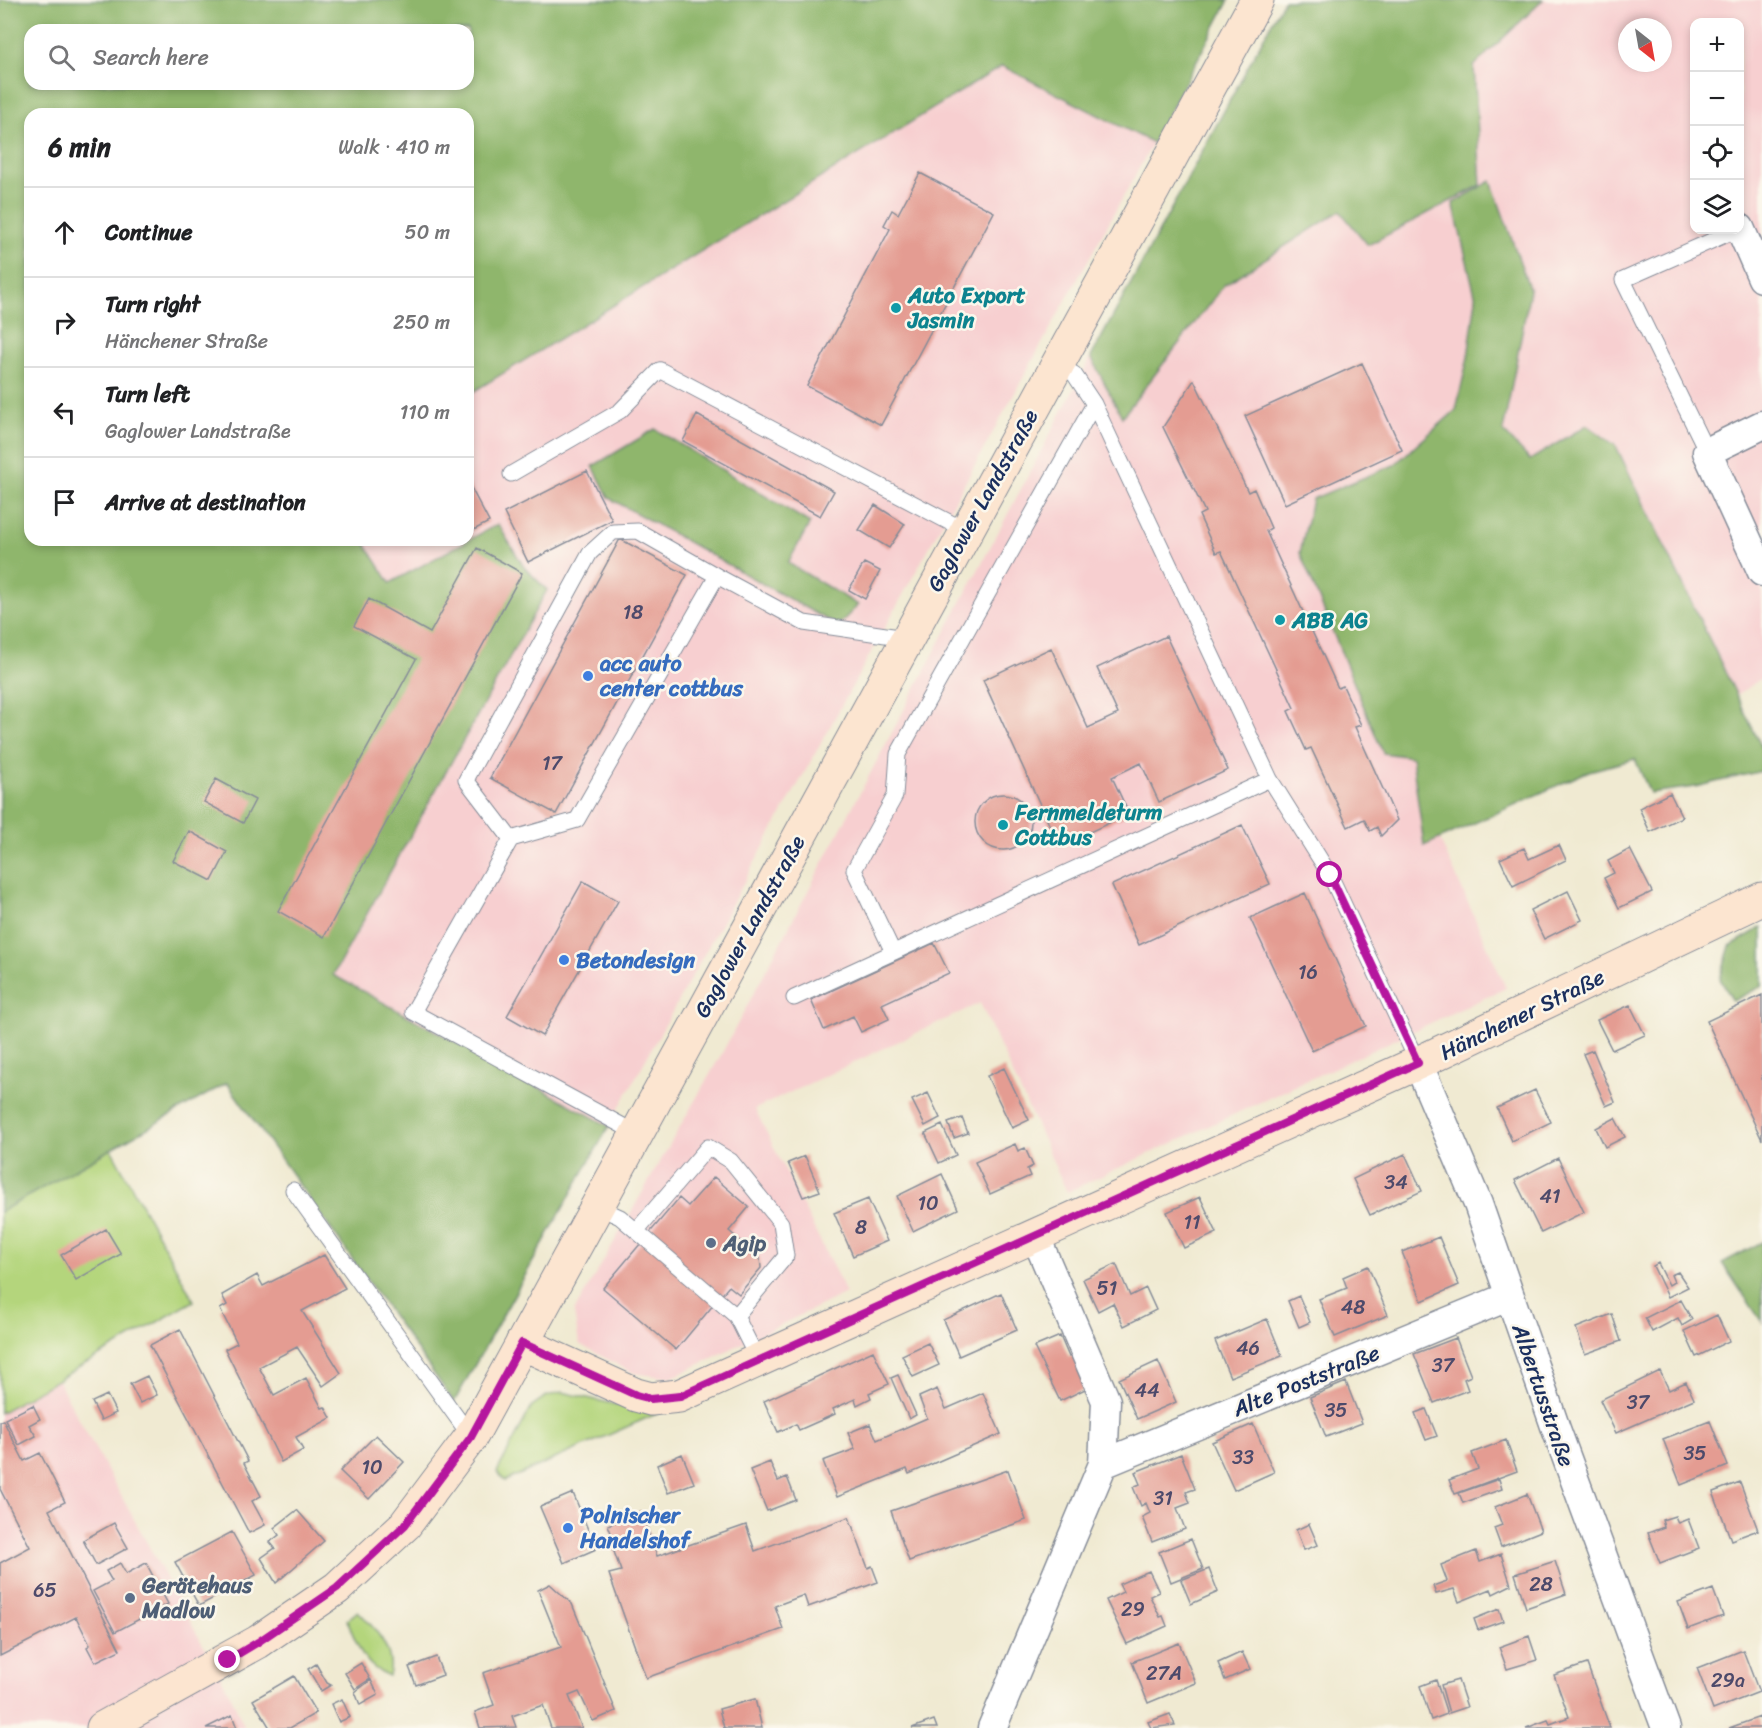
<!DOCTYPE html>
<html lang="en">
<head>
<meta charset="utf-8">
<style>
	:root { --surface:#fff; --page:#f6f6f6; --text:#202124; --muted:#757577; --line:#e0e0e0 }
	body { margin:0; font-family:Sriracha,sans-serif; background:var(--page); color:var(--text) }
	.controls { position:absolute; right:18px; top:18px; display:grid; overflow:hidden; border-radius:12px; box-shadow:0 3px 9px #0003 }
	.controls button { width:54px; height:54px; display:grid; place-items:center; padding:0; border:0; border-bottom:2px solid var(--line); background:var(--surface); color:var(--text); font:30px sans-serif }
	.compass { position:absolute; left:1618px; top:18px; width:54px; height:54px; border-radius:50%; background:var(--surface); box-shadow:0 3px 9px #0003; rotate:149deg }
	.stop { position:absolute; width:18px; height:18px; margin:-14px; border:4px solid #b5179e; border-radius:50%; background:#fff }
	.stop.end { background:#b5179e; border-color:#fff; box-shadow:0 2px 6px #0008 }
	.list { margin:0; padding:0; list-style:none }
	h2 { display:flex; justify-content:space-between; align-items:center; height:78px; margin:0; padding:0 24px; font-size:26px }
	h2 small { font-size:20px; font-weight:400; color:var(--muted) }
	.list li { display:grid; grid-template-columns:39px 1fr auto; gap:18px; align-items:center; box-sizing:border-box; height:90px; padding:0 24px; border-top:2px solid var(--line) }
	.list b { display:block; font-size:22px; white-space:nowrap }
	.list p { margin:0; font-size:20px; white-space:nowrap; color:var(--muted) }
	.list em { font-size:20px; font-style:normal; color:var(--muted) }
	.icon { flex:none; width:33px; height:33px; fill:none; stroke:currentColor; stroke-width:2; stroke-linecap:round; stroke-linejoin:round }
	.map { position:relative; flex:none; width:1762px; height:1728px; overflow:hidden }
	.search { position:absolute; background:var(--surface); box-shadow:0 3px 9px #0003; left:24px; top:24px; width:450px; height:66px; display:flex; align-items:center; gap:15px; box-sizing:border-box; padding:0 21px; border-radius:18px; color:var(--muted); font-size:22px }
	.panel { position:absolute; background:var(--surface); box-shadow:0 3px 9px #0003; left:24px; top:108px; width:450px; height:438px; border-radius:18px }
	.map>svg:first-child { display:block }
	.built { fill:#f7cfd0; fill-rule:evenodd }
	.green { fill:#b4d57c; stroke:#68826d; stroke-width:1.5 }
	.forest { fill:#8fb66c; stroke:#557265; stroke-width:1.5; fill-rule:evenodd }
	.building { fill:#e49c92 }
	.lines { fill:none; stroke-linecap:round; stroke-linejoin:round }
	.lane-casing { stroke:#868c98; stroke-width:17 }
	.street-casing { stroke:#868c98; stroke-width:31 }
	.secondary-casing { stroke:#868c98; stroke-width:35 }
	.lane { stroke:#fff; stroke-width:15 }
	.street { stroke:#fff; stroke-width:28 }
	.secondary { stroke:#fce5d0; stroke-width:33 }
	.route { stroke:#b5179e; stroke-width:8 }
	.culture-dot { fill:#0f9aa8; stroke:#fbf7ec; stroke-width:2 }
	.shop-dot { fill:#3f7fe0; stroke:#fbf7ec; stroke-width:2 }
	.service-dot { fill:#5c6f8a; stroke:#fbf7ec; stroke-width:2 }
	.labels { text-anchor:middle; stroke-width:5; stroke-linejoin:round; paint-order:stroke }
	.number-label { font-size:20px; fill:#4d4a6b }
	.culture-label { font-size:22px; font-weight:bold; fill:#0d838f; stroke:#fbf7ec; text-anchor:start }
	.street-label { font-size:22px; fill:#1b2f5e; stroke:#fbf7ec }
	.shop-label { font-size:22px; font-weight:bold; fill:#366cbe; stroke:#fbf7ec; text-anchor:start }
	.service-label { font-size:22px; font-weight:bold; fill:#4e5e75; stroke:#fbf7ec; text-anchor:start }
</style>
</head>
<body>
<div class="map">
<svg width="1762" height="1728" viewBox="0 0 1762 1728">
	<rect width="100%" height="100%" fill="#fbf7ec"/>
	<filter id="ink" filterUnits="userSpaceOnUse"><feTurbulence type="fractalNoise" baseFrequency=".0167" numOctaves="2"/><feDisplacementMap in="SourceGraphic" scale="12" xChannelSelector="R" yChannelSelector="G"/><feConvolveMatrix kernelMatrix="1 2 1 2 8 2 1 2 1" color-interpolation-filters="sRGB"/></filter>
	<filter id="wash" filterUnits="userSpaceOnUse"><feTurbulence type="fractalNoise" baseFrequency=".008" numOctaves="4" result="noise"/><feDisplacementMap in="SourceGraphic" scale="24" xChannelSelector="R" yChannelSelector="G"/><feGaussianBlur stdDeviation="1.35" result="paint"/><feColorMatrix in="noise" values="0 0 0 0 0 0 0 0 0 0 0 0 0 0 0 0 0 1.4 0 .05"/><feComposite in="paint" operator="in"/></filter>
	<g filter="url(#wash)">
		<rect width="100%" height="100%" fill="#f0ead2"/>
		<!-- built -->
		<path class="built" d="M1543,0H1762V678L1732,698L1436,831L1506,988L1067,1192L980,1003L755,1109L846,1293L671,1378L633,1373L579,1344L574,1312L721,1055L1091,357L1122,417L1224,285L1340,211L1451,201L1481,185L1474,66ZM1694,22H1740V230H1694ZM1627,27H1663V63H1627Z
			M1002,66L1153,143L609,1126L333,976L547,590L524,567L498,524L389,584L363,540H468V395Z
			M57,1379L230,1694L245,1728H0V1413Z"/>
		<!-- green -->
		<path class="green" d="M111,1149L194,1301L0,1413V1212Z
			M562,1392L656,1414L505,1481L497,1472L532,1406L545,1397Z
			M358,1611C375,1628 396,1651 389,1676C363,1667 357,1644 347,1620Z"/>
		<!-- forest -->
		<path class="forest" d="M0,0H1229L1153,143L1002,66L468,395V114H30V540H363L390,583L498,524L524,567L547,590L333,975L609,1126L454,1402L227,1083L0,1212ZM30,30H468V84H30Z
			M1284,0H1543L1474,66L1481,185L1368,245L1340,211L1224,285L1122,417L1091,357Z
			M1491,181L1530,290L1503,431L1530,460L1587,425L1616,446L1762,748V771L1695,787L1650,793L1635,759L1589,771L1424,846L1412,757L1383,753L1300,553L1312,499L1394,465L1456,410L1468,357L1476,299L1453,203Z
			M655,429L810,523L788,563L858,605L838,626L609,498L593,466Z
			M1762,927V986L1733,1001L1720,979L1730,946Z
			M1762,1242V1322L1722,1263Z"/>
		<g id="blocks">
			<!-- building -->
			<path class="building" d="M920,173L994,212L881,425L807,386L890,229L884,225L892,210L898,214Z
				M1362,363L1402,450L1285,504L1245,416Z
				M1194,380L1248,492L1254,489L1271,528L1266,531L1338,688L1343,686L1361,725L1355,727L1397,820L1381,836L1377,827L1370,831L1364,819L1348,827L1311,748L1306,750L1288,711L1294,708L1221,551L1216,553L1199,515L1205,512L1163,427Z
				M697,415L834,491L820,516L683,441Z
				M587,471L612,520L528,562L504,513Z
				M468,482L489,522L468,533Z
				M875,505L905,524L889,548L859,530Z
				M620,539L687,575L556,814L490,778Z
				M477,548L522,573L324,937L278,911L416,659L354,626L369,599L430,633Z
				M864,563L880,571L865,599L849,590Z
				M1166,636L1228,770L1159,802L1141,763L1112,777L1129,814L1059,846L983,680L1051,648L1088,728L1118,714L1097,668Z
				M216,779L255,800L243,823L204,802Z
				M1670,793L1682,817L1650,832L1639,808Z
				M975 822a28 28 0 1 1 56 0a28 28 0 1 1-56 0Z
				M1242,825L1270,884L1139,945L1112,885Z
				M189,831L227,852L212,881L173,861Z
				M1559,845L1566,860L1513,886L1500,859L1524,848L1529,859Z
				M1630,849L1652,892L1619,908L1604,878L1614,873L1608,861Z
				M583,881L618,901L542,1036L507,1016Z
				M1568,891L1582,920L1544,939L1530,910Z
				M1305,893L1366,1026L1312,1051L1250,918Z
				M934,943L949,973L882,1004L889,1019L861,1032L853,1016L824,1030L811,1000Z
				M1762,995V1140L1707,1021Z
				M1630,1005L1645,1035L1612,1050L1597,1020Z
				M1593,1050L1615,1102L1606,1106L1583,1054Z
				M1004,1068L1029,1120L1012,1128L987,1076Z
				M1535,1090L1551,1122L1512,1141L1497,1108Z
				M928,1093L940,1118L925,1126L912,1100Z
				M962,1118L968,1133L954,1138L948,1123Z
				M1615,1118L1625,1137L1605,1147L1596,1128Z
				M942,1125L956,1155L939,1163L925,1133Z
				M1015,1144L1018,1151L1025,1148L1033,1166L1027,1169L1030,1176L990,1194L975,1162Z
				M1405,1154L1422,1191L1370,1215L1353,1179Z
				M805,1156L820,1191L803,1197L788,1163Z
				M1558,1158L1584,1212L1541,1233L1515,1180Z
				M942,1174L958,1209L913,1231L897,1196Z
				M714,1177L749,1207L729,1231L760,1258L761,1268L739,1294L729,1286L676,1350L603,1288L679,1198L688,1206Z
				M1200,1197L1217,1233L1184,1248L1167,1212Z
				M868,1199L887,1241L853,1256L834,1213Z
				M106,1229L121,1254L76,1280L61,1255Z
				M1439,1237L1459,1285L1422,1301L1402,1252Z
				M324,1255L345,1288L302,1311L341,1373L323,1386L297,1347L259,1367L274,1395L306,1378L322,1408L325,1407L331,1418L296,1437L303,1450L281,1462L225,1349L237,1343L220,1309L227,1305L222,1295L257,1275L263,1286Z
				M1658,1263L1669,1285L1674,1282L1671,1275L1678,1272L1688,1287L1668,1297L1653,1266Z
				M1116,1264L1130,1296L1146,1288L1156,1310L1124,1326L1113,1303L1098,1311L1083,1279Z
				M1368,1266L1388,1315L1335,1337L1319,1299L1347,1288L1343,1277Z
				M1001,1293L1017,1330L959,1356L943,1320Z
				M1299,1296L1310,1322L1299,1327L1288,1301Z
				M1681,1300L1692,1320L1682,1326L1678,1318L1652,1332L1645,1318Z
				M1612,1314L1621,1341L1585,1354L1576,1328Z
				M1717,1315L1729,1341L1696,1357L1684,1331Z
				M1267,1319L1282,1356L1230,1377L1215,1341Z
				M180,1329L248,1461L244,1463L261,1496L252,1501L265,1525L249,1533L150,1345Z
				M1060,1336L1069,1357L1082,1351L1096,1384L1060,1401L1034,1347Z
				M1456,1338L1471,1376L1464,1379L1468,1390L1434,1403L1414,1354Z
				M928,1343L939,1365L913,1377L902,1355Z
				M873,1351L889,1384L869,1393L871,1398L857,1405L855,1399L833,1409L835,1414L799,1430L796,1424L778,1432L764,1401Z
				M1158,1361L1176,1402L1137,1419L1119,1379Z
				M1660,1371L1669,1390L1686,1382L1694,1399L1616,1433L1600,1400Z
				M898,1375L916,1415L909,1419L891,1378Z
				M147,1376L157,1395L140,1403L130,1384Z
				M1346,1382L1362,1423L1326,1437L1310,1397Z
				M937,1389L946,1409L983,1393L1001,1434L909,1474L907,1469L837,1497L823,1461L855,1449L848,1433L870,1424L877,1440L927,1418L919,1397Z
				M107,1395L116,1413L101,1420L92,1402Z
				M33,1405L40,1419L29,1425L36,1436L19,1445L5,1419Z
				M1426,1409L1437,1436L1426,1440L1415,1413Z
				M3,1420L24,1461L40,1453L65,1502L49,1510L120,1650L95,1662L87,1647L90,1645L76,1617L0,1656V1563L30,1547L0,1489V1421Z
				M1710,1421L1728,1466L1681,1485L1663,1439Z
				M1253,1424L1274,1472L1234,1490L1212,1442Z
				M376,1435L404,1462L369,1499L340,1471Z
				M1506,1440L1517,1471L1455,1494L1449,1480L1478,1469L1472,1453Z
				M682,1454L694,1483L668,1493L657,1465Z
				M1181,1454L1195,1489L1186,1492L1190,1503L1177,1508L1185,1529L1152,1542L1142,1517L1150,1513L1146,1503L1141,1506L1133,1487L1140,1484L1135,1472Z
				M770,1462L778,1481L787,1477L796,1500L767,1511L750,1470Z
				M1008,1470L1026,1520L909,1561L891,1511Z
				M1499,1479L1502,1489L1463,1503L1459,1493Z
				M1740,1482L1758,1530L1731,1540L1713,1492Z
				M573,1493L596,1549L564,1563L540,1507Z
				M1527,1494L1541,1531L1501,1547L1494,1528L1502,1525L1495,1507Z
				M297,1510L324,1541L276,1583L261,1558L275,1548L270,1542L279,1535L274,1528Z
				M641,1511L657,1556L746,1525L755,1551L849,1517L868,1568L872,1566L878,1582L808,1607L804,1595L775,1606L783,1629L646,1678L609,1574L621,1571L613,1549L617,1548L608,1525Z
				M1675,1516L1678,1523L1688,1519L1699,1548L1660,1563L1648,1533L1664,1527L1662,1520Z
				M114,1523L128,1548L96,1565L83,1540Z
				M1309,1524L1318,1545L1304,1550L1296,1530Z
				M232,1532L256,1575L199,1606L175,1562Z
				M1191,1539L1203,1569L1171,1582L1159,1552Z
				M1476,1551L1480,1562L1501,1554L1511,1585L1493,1594L1491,1589L1459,1602L1454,1589L1436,1594L1433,1586L1447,1581L1441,1565Z
				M1555,1561L1566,1594L1526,1608L1515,1574Z
				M120,1563L126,1574L146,1563L168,1604L115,1632L93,1591L112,1581L106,1571Z
				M1209,1569L1218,1592L1191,1604L1181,1580Z
				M1149,1571L1159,1592L1150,1596L1160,1617L1163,1616L1167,1626L1127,1644L1106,1600L1123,1592L1119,1584Z
				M550,1584L572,1604L616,1711L593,1721L579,1692L569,1696L582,1728H551L543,1705L512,1716L516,1727L480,1728L475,1712L494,1705L483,1673L561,1647L538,1590Z
				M1713,1589L1723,1616L1688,1629L1678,1602Z
				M1499,1609L1503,1621L1478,1630L1474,1619Z
				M1529,1636L1537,1660L1507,1669L1499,1647Z
				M1179,1643L1196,1683L1148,1703L1132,1662Z
				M1743,1650L1759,1692L1713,1710L1697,1668Z
				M1242,1652L1250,1669L1225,1680L1218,1663Z
				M436,1657L443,1675L416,1685L409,1667Z
				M361,1663L370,1679L355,1689L345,1673Z
				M316,1664L327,1683L331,1685L321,1691L308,1669Z
				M1587,1664L1610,1728H1526L1548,1720L1550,1724L1569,1717L1554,1675Z
				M294,1676L316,1713L290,1728H270L253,1700Z
				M371,1680L378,1695L360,1705L355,1692Z
				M1436,1680L1447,1714L1431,1720L1420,1686Z
				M1458,1680L1467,1707L1449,1713L1441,1685Z
				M342,1699L350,1717L339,1722L331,1704Z
				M755,1699L762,1728H724L719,1709Z
				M1170,1714L1175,1725L1151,1728L1148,1722Z
				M232,1715L237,1728H206Z
				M1760,1717L1762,1728H1729Z
				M934,1720L937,1728H912Z"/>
		</g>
	</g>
	<g filter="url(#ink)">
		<use href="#blocks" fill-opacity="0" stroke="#868c98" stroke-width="1.5"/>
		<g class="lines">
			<defs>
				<path id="lane" d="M1057,365L1074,374L1094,404L1270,779L1330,875L1418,1063
					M1707,452L1623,280L1736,230
					M511,474L620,411L660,370L966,531
					M511,839L466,780L590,553L613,532L638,531L717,576
					M893,952L854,870L895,796L898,754L1094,404
					M794,998L1270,779
					M636,1133L413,1012L511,839L577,820L717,576L804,623L906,638
					M293,1190L471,1437
					M596,1206L620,1217L736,1316L758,1360
					M636,1231L708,1147L731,1161L781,1223L786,1256L736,1316"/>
				<path id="street" d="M1740,228L1762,278
					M1762,425L1707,452L1762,572
					M1418,1063L1478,1204L1556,1429L1666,1728
					M1103,1464L1510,1296
					M992,1728L1103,1464L1106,1401L1035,1235"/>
				<path id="secondary" d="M522,1343L636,1395L651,1399L679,1396L1418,1063L1762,899
					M103,1728L258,1642L337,1588L405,1525L471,1437L1257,0"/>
			</defs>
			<!-- lane casing -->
			<use href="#lane" class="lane-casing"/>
			<!-- street casing -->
			<use href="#street" class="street-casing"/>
			<!-- secondary casing -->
			<use href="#secondary" class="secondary-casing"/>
			<!-- lane -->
			<use href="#lane" class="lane"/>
			<!-- street -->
			<use href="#street" class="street"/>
			<!-- secondary -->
			<use href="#secondary" class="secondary"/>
		</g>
	</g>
	<g class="lines" filter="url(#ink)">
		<!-- route -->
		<path class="route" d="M228,1660L258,1642L337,1588L405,1525L471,1437L522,1343L636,1395L651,1399L680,1396L1418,1063L1330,875"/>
	</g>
	<!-- markers -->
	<g class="culture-dot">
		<circle cx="896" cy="308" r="6"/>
		<circle cx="1280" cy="620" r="6"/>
		<circle cx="1003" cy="825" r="6"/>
	</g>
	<g class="shop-dot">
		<circle cx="588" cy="676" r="6"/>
		<circle cx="564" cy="960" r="6"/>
		<circle cx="568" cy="1528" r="6"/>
	</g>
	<g class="service-dot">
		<circle cx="711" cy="1243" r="6"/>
		<circle cx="130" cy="1598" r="6"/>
	</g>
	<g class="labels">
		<!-- number labels -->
		<g class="number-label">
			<text x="633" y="619">18</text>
			<text x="552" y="770">17</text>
			<text x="1308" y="979">16</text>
			<text x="1396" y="1189">34</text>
			<text x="1550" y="1203">41</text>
			<text x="928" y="1210">10</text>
			<text x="1192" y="1229">11</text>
			<text x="861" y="1234">8</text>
			<text x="1107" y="1295">51</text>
			<text x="1353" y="1314">48</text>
			<text x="1248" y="1355">46</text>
			<text x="1443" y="1372">37</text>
			<text x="1147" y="1397">44</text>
			<text x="1638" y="1409">37</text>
			<text x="1336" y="1417">35</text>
			<text x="1695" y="1460">35</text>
			<text x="1243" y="1464">33</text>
			<text x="372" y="1474">10</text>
			<text x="1163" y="1505">31</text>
			<text x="1541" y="1591">28</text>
			<text x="45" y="1597">65</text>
			<text x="1133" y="1616">29</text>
			<text x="1164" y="1680">27A</text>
			<text x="1728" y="1687">29a</text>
		</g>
		<!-- culture labels -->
		<g class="culture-label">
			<text x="908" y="303">Auto Export<tspan x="908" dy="25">Jasmin</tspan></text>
			<text x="1292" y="628">ABB AG</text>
			<text x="1015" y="820">Fernmeldeturm<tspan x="1015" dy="25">Cottbus</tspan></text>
		</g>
		<!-- street labels -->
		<g class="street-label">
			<text transform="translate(982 500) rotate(-61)" y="8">Gaglower Landstraße</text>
			<text transform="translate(749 926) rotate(-61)" y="8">Gaglower Landstraße</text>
			<text transform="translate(1522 1014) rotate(-26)" y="8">Hänchener Straße</text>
			<text transform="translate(1306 1380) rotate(-22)" y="8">Alte Poststraße</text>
			<text transform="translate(1544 1395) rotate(71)" y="8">Albertusstraße</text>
		</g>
		<!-- shop labels -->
		<g class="shop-label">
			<text x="600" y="671">acc auto<tspan x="600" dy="25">center cottbus</tspan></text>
			<text x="576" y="968">Betondesign</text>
			<text x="580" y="1523">Polnischer<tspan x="580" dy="25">Handelshof</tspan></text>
		</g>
		<!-- service labels -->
		<g class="service-label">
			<text x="723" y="1251">Agip</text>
			<text x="142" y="1593">Gerätehaus<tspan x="142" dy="25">Madlow</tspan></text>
		</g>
	</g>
</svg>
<div class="controls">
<button>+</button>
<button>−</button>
<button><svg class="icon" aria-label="locate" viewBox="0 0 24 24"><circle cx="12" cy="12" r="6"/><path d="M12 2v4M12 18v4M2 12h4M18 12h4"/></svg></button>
<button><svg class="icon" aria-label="layers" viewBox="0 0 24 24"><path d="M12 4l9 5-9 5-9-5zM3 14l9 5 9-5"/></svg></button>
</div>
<svg class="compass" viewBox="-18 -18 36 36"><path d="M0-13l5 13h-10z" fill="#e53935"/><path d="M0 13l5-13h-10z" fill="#757577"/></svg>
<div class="stop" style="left:1330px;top:875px"></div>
<div class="stop end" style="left:228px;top:1660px"></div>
<div class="search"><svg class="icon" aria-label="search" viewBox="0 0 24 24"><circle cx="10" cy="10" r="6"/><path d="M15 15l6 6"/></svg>Search here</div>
<section class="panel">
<h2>6 min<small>Walk · 410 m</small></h2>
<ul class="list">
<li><svg class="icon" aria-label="ahead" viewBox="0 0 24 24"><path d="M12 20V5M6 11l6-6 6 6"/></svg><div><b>Continue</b></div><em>50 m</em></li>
<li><svg class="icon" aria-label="right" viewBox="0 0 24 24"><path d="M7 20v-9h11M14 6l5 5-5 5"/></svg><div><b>Turn right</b><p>Hänchener Straße</p></div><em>250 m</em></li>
<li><svg class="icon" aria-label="left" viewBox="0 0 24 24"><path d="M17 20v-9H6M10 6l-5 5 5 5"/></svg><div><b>Turn left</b><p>Gaglower Landstraße</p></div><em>110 m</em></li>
<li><svg class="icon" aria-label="arrive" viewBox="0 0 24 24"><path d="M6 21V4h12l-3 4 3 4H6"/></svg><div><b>Arrive at destination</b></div></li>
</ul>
</section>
</div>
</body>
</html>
